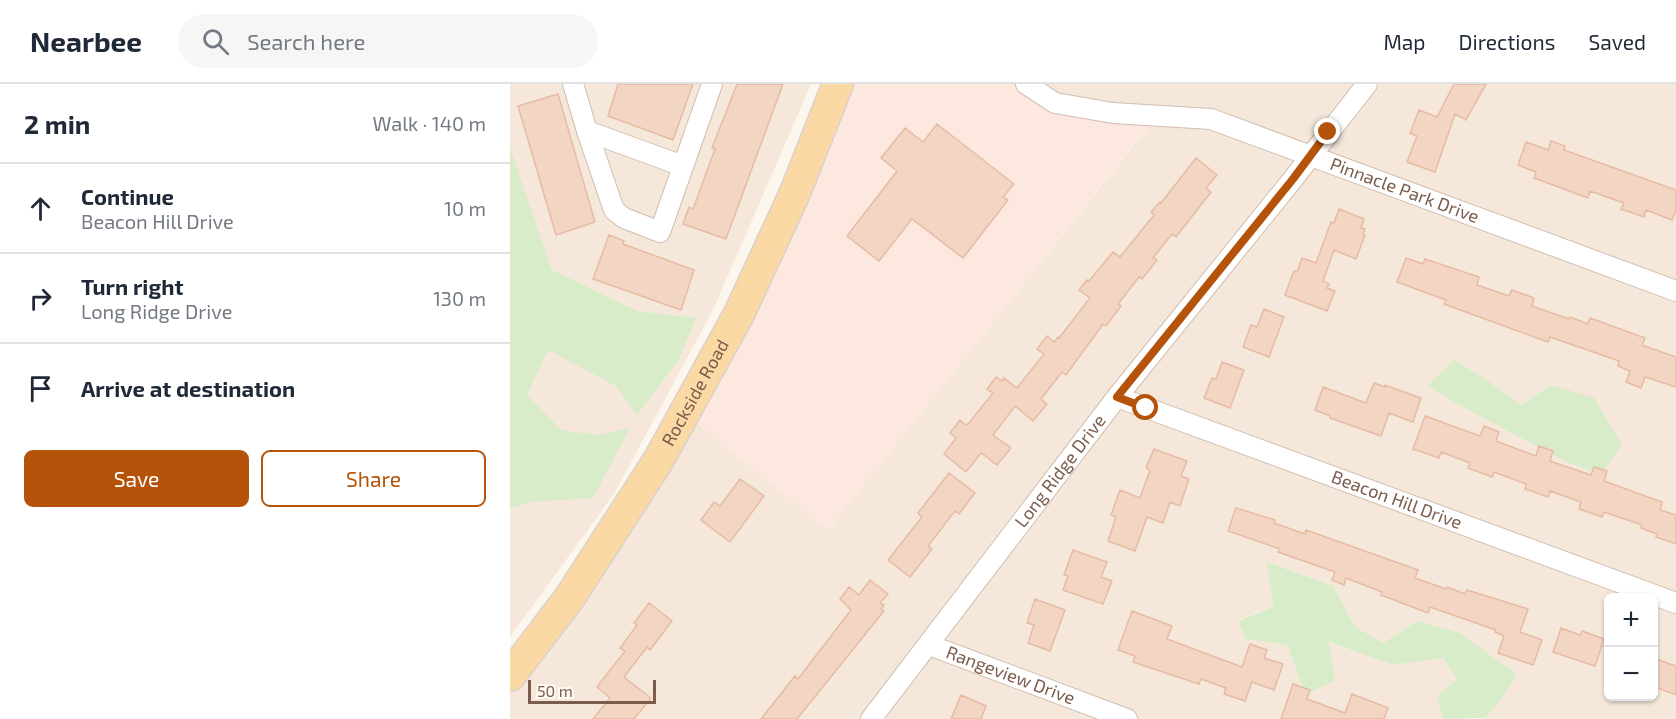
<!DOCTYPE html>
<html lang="en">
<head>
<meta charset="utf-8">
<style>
	:root { --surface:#fff; --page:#f6f6f7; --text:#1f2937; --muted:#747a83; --line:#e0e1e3; --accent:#b45309 }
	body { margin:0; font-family:"Exo 2",sans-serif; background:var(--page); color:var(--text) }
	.controls { position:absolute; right:18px; bottom:18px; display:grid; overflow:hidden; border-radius:9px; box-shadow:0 2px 4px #0004 }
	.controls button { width:54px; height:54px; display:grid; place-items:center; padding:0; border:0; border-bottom:2px solid var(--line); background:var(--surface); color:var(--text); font:30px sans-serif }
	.scale { position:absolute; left:18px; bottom:15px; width:128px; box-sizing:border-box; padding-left:6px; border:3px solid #7a5c4d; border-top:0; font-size:16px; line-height:21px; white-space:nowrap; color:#7a5c4d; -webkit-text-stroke:4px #fffaf3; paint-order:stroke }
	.stop { position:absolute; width:18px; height:18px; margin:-14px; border:4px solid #b45309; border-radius:50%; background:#fff }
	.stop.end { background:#b45309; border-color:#fff; box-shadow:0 2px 6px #0008 }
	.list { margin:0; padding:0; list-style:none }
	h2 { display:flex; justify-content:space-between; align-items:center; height:78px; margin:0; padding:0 24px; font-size:26px }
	h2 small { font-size:20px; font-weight:400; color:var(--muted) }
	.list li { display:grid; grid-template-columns:39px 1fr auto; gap:18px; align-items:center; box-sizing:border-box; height:90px; padding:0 24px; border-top:2px solid var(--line) }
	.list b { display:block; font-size:22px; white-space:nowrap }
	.list p { margin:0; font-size:20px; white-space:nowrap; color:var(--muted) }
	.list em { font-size:20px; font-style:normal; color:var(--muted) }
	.actions { display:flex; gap:12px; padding:18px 24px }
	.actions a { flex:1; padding:14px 0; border:2px solid var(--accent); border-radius:9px; text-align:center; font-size:21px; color:var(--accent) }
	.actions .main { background:var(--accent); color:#fff }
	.icon { flex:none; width:33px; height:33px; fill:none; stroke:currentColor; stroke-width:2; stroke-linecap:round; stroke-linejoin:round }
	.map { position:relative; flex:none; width:1166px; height:635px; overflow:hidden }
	header { display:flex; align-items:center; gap:36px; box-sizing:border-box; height:84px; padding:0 30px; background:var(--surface); border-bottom:2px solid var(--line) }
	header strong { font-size:28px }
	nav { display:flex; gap:33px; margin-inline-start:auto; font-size:21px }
	.search { width:420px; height:54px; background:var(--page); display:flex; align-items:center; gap:15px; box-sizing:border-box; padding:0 21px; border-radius:33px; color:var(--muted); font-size:22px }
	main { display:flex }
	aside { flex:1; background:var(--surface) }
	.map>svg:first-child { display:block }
	.residential { fill:#f5e8da; fill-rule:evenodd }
	.commercial { fill:#fde8e0 }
	.green { fill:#d8ecc9 }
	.building { fill:#f3d5c3; stroke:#e6bba3; stroke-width:1.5 }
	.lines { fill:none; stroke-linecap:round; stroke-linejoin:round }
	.minor-casing { stroke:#d1beb0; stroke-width:22 }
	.primary-casing { stroke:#dad1cd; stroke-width:33 }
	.minor { stroke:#fff; stroke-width:20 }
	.primary { stroke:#fbd9a5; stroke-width:30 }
	.route { stroke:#b45309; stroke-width:8 }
	.labels { text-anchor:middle; stroke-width:5; stroke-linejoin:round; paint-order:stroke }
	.street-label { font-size:18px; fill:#7a5c4d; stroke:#fffaf3 }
</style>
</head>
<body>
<header>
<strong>Nearbee</strong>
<div class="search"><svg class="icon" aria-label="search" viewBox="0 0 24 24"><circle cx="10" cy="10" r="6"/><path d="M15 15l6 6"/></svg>Search here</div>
<nav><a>Map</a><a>Directions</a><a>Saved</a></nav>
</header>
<main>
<aside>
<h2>2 min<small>Walk · 140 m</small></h2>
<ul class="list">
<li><svg class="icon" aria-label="ahead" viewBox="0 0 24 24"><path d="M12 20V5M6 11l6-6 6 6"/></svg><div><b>Continue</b><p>Beacon Hill Drive</p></div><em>10 m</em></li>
<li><svg class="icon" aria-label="right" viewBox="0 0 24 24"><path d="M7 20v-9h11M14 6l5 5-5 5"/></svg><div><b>Turn right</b><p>Long Ridge Drive</p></div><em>130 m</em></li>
<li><svg class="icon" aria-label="arrive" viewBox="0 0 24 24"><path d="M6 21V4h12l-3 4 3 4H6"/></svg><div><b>Arrive at destination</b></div></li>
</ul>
<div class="actions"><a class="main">Save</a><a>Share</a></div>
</aside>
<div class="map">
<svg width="1166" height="635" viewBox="0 0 1166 635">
	<rect width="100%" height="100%" fill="#fdf6ec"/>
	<!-- residential -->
	<path class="residential" d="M0,0H301L204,224L104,410L0,553Z
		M500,0H1166V635H972L975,634L990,617L1006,589L950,549L907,537L873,559L845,544L823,502L758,478L763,523L728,536L736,555L777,561L795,610L818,558L883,581L933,574L947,595L927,612L933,635H0V610L54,541L182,335L318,446L637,44L541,27ZM977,296L1011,321L1042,301L1056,378L947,320L919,301ZM1098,514H1144V612H1098Z"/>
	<!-- commercial -->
	<path class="commercial" d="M336,0H500L541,27L637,43L318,446L182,335Z"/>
	<!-- green -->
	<path class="green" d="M0,64L42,186L127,227L186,234L168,277L127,331L106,302L38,266L17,311L51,346L87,351L120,344L83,414L20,418L0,424Z
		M944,276L977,296L1011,321L1042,301L1084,314L1112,361L1091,390L1056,378L947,320L918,301Z
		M757,478L823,502L845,543L873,559L907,537L950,549L1007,590L990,617L975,634L933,635L927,612L947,595L933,574L883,581L819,558L825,597L795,610L777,561L736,555L728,537L763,523Z"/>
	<!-- building -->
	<path class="building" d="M108,0H183L163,56L98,32Z
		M227,0H273L216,155L173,140L179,123L183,125L205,65L202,64Z
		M944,0H976L956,36L945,30L925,88L897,78L907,52L900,49L909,26L927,33Z
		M48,10L85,138L46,151L8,22Z
		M427,40L504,100L493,113L498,116L453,174L402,135L369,177L337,152L387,87L371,74L395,44L413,58Z
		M1041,57L1055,62L1054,66L1166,106V126L1162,136L1136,126L1134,133L1111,125L1114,119L1080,107L1078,114L1024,94L1026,88L1008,81L1016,58L1038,66Z
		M686,74L707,91L696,104L701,108L666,153L662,150L643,174L647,176L632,195L629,193L608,220L611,222L596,242L593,240L556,291L552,288L531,315L537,320L523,337L505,322L483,351L501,364L487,381L471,369L456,388L434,370L446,354L440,349L450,336L456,341L459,339L483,309L477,305L486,293L492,297L494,294L507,304L534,270L527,265L537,252L544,258L548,253L549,254L580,214L569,206L577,196L579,197L603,168L610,173L644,131L641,128L650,118L651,119Z
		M829,125L854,135L851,144L855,145L853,150L855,151L846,175L824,166L813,197L819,200L817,204L825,207L817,227L775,211L784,187L787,188L792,174L806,179L821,138L824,139Z
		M99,151L114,157L113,160L184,186L171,226L83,195Z
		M896,174L913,180L915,175L969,193L967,201L999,212L1002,206L1024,214L1022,222L1059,235L1060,233L1078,240L1080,234L1135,254L1132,261L1166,273V303L1135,293L1131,304L1116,298L1120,287L1108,282L1109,277L1040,253L1038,258L934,220L936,216L887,198Z
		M754,225L774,233L759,273L733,263L741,241L747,243Z
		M712,278L734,286L720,324L694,314L702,294L706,295Z
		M864,299L875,303V301L911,314L903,338L879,329L871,352L820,334V332L805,326L813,303L856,319Z
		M915,332L970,352L974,342L989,348L986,357L1026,372L1029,362L1043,367L1040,377L1081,391L1084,383L1097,387L1094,397L1152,418L1150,426L1166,431V460L1146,453L1147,450L1131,444L1132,441L1094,428L1092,433L1069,425L1071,418L1040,407L1038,413L1015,405L1016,400L984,388L982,393L958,384L960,379L931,368L929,374L903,365Z
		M644,365L677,377L671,392L679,395L670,422L660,418L653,439L637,433L625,467L598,457L606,433L601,431L610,406L630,414L640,386L636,384Z
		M439,389L465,409L449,430L445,427L418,462L422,465L400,493L378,476L412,433L408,429Z
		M230,395L254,412L220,458L191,436L204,418L210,422Z
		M726,424L765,436L764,439L795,450L796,446L908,486L905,494L936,505L937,503L955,510L957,506L1018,525L1010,548L1032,556L1023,581L988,569L994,552L985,548L986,546L920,523L918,529L871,511L872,508L836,494L834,501L822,496L825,488L768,468L770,465L718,447Z
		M563,466L597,478L591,493L602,497L593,520L553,506L558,492L554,491Z
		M360,496L378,510L370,519L374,521L371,525L374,527L361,543L287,635H251L285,592L288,595L341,526L330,515L339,503L349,511Z
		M525,515L555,526L540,567L518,559L524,541L517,539Z
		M139,519L162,537L140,566L137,563L114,593L141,614L124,635H83L100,614L87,603L115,567L110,564L127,541L124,539Z
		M622,527L662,542L657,555L732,583L740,560L757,566L754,574L773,580L764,606L742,598L735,617L714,610L716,604L691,595L689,600L623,578L625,572L608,566Z
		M1051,544L1070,551L1072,547L1094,555L1085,582L1043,568Z
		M1143,574L1166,582V611L1143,602Z
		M783,600L800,606L797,615L835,629L842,610L878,624L874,635H771Z
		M451,611L476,622L471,635H441Z"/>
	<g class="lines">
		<defs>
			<g id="minor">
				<path d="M63,0L77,47L173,82"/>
				<path id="s1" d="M516,0L545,19L603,29L701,35L1166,207"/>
				<path d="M77,47L104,126L114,134L150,148L202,0"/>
				<path id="s2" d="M607,313L1166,519"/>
				<path id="s3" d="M419,561L617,635"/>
				<path id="s4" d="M361,635L607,313L783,95L857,0"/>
			</g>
			<g id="primary">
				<path id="s5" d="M0,592L60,513L148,377L229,230L284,111L328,0"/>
			</g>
		</defs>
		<!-- minor casing -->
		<use href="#minor" class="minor-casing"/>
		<!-- primary casing -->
		<use href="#primary" class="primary-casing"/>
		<!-- minor -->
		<use href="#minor" class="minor"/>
		<!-- primary -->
		<use href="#primary" class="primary"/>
	</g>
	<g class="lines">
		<!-- route -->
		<path class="route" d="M636,324L607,313L783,95L818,48"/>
	</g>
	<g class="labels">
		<!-- street labels -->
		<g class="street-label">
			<text dy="6" stroke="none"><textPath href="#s1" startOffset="398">Pinnacle Park Drive</textPath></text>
			<text dy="6" stroke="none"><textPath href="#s5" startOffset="339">Rockside Road</textPath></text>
			<text dy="6" stroke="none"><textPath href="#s4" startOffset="312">Long Ridge Drive</textPath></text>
			<text dy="6" stroke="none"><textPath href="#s2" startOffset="298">Beacon Hill Drive</textPath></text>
			<text dy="6" stroke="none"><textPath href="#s3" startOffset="87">Rangeview Drive</textPath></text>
		</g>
	</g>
</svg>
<div class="controls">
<button>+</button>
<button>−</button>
</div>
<div class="scale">50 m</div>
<div class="stop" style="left:636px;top:324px"></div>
<div class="stop end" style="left:818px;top:48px"></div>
</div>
</main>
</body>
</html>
